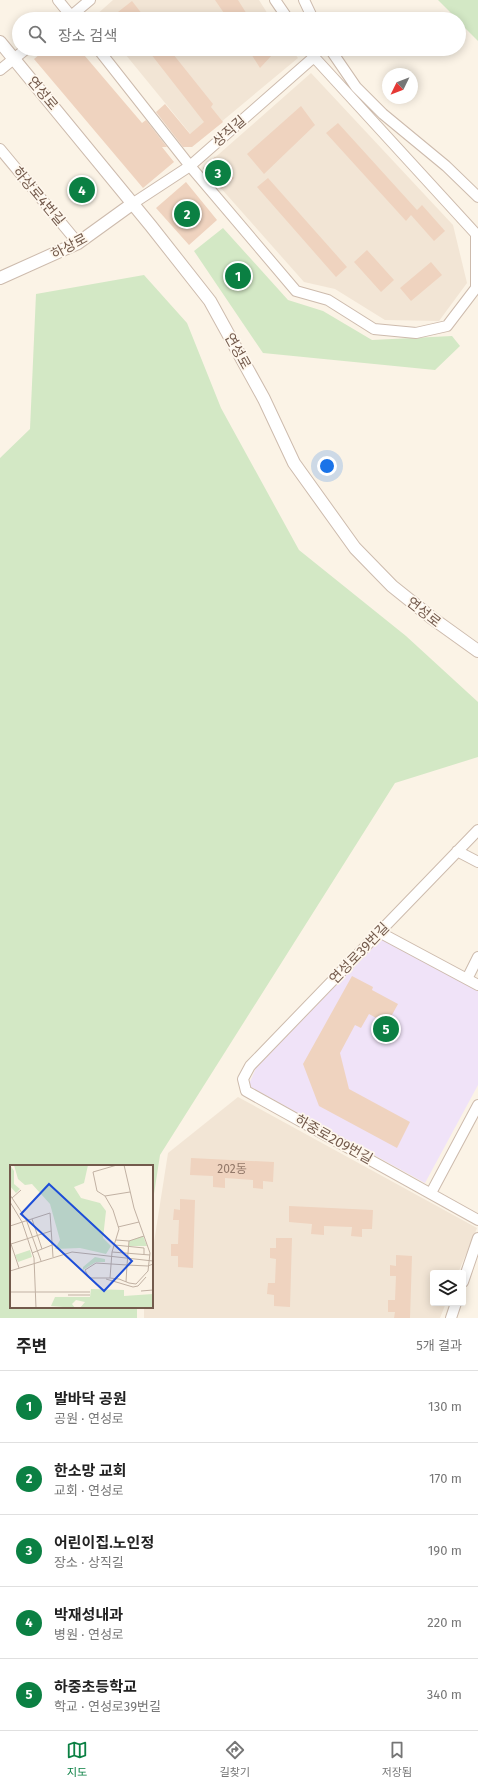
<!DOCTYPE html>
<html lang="ko">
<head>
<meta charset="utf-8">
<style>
	:root { --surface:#fff; --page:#f2f2f2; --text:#222; --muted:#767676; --line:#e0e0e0; --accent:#0b8043 }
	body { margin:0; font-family:"Fira Sans","Noto Sans KR",sans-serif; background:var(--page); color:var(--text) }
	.controls { position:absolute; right:12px; bottom:12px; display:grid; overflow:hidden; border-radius:4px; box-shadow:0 2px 10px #0003 }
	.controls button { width:36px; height:36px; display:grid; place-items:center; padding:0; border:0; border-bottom:1px solid var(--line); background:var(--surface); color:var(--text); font:20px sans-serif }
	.compass { position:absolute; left:382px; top:68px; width:36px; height:36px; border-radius:50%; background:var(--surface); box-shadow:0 2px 10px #0003; rotate:227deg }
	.you { position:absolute; left:327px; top:466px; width:14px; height:14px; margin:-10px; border:3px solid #fff; border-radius:50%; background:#1a73e8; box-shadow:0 0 0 6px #1a73e833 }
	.badge { display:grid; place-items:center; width:26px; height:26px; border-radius:50%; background:var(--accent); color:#fff; font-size:13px; font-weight:700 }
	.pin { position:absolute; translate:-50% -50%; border:2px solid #fff; box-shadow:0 1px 4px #0006 }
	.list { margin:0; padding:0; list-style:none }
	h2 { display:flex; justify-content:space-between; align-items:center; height:52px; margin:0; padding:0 16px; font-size:17px }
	h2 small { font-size:13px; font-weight:400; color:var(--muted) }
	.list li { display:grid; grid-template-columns:26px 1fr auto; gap:12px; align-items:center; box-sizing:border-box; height:72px; padding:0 16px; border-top:1px solid var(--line) }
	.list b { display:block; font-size:15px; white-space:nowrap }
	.list p { margin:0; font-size:13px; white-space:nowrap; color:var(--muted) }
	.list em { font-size:13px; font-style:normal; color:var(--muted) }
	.icon { flex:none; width:22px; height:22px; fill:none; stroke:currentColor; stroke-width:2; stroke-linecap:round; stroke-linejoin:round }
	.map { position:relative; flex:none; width:478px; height:1318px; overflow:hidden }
	.search { position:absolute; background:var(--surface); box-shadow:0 2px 10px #0003; left:12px; right:12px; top:12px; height:44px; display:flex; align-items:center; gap:10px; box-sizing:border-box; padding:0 14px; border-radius:22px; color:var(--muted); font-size:15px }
	.sheet { height:412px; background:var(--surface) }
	nav { display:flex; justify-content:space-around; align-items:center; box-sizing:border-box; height:56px; border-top:1px solid var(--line); background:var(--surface); font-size:11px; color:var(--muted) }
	nav a { display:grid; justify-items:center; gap:2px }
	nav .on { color:var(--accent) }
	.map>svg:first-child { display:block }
	.residential { fill:#f2e5d5 }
	.education { fill:#f0e3f8 }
	.green { fill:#d3e8c5 }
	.building { fill:#efd3bf }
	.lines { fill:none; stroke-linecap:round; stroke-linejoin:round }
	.minor-casing { stroke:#cdbbad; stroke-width:12 }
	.tertiary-casing { stroke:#cdbbad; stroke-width:14 }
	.minor { stroke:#fff; stroke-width:10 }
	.tertiary { stroke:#fff; stroke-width:12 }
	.labels { text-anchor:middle; stroke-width:3.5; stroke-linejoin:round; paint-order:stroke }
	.number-label { font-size:12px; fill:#927869 }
	.street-label { font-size:14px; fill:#735a4c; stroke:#fef7ed }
	.inset-road { fill:none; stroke:#c1b1a3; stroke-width:1 }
	.view { fill:#1d4ed8; fill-opacity:0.15; stroke:#1d4ed8; stroke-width:2 }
	.inset-edge { fill:none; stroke:#735a4c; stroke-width:2 }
</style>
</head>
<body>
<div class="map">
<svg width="478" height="1318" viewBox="0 0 478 1318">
	<rect width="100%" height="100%" fill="#fbf3e6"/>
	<!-- residential -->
	<path class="residential" d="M113,0H259L271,19H97L95,16Z
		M121,49H291L298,58L197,142Z
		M311,73L453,225L467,283L439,321L385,320L335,289L304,282L203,168Z
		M238,1097L477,1228L458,1273H433V1303H446L440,1318H144V1307H152V1255L168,1153Z"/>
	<!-- education -->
	<path class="education" d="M382,938L478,991V1085L425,1183L251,1087L249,1084L256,1068Z"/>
	<!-- green -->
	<path class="green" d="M438,0H478V41L459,22V19H457Z
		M223,228L288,300L323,311L372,340L452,336L460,346L435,370L263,353L194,251Z
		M144,275L187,323L221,408L299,550L406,636L478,702V757L395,783L160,1155L152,1207V1166H11V1307H137V1318H0V458L30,429L36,294Z"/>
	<!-- building -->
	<path class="building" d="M215,0H238L250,19H228Z
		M132,1L146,19H123L118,12Z
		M46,49H79L142,123L146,120L167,147H162L174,162L143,188L34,59Z
		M147,49H169L213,104L211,107L223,122L192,147H183L156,112L165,104L190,134L204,122Z
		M248,49H270L273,54L260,68Z
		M301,106L315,125L264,174L247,154Z
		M338,123L417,210L422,205L445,231L434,241L411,215L406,221L326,133Z
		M215,157L234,178L221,189L203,168Z
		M268,178L347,267L336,277L257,187Z
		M186,182L217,220L189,245L156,208Z
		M367,250L394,280L381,292L354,262Z
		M431,262L442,275L411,301L400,288Z
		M352,976L373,987L372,990L398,1004L387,1024L369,1014L361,1028L355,1025L340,1053L349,1089L410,1122L397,1148L319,1106L303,1064Z
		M191,1158L274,1162L273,1182L263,1181V1189L253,1188V1180L225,1178V1188L213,1187V1176L190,1175Z
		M180,1199L195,1200L193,1268L178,1267V1256H171V1244H178L179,1220H173L174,1209L180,1210Z
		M289,1206L373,1210L372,1229H362V1237L351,1236L352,1227L324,1226V1235L311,1234L312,1224L289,1222Z
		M276,1238H292L290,1307L274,1306V1295L267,1294L268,1283H275L276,1259L270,1258V1248H276Z
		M396,1255L412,1256L410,1318H394L395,1312H388V1300H395L396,1276H390V1265L396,1266Z"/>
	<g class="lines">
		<defs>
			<path id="minor" d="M58,0L71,16L67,19
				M275,0L288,19
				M304,0L313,19
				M74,19L71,16L90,0
				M98,49L190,166L296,291L328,300L374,329L416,333L447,326L476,288V234L314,57L308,49
				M330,49L356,87L383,114L446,166L478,197
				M0,70L26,49
				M0,149L78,243
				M132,204L190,166L314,57
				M478,830L250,1066L243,1079L246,1091L478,1220
				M457,851L478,862
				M379,932L478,985
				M467,979L478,957
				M431,1193L478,1105
				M463,1282L478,1238
				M451,1318L456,1303"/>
			<path id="tertiary" d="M0,42L151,226L210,301L264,399L294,463L355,548L392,586L432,618L478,651
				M0,278L78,243L132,204"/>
		</defs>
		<!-- minor casing -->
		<use href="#minor" class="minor-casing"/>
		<!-- tertiary casing -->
		<use href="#tertiary" class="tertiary-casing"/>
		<!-- minor -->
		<use href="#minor" class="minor"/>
		<!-- tertiary -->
		<use href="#tertiary" class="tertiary"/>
	</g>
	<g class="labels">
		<!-- number labels -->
		<g class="number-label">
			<text x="232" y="1173">202동</text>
		</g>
		<!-- street labels -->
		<g class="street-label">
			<text transform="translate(43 93) rotate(50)" y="5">연성로</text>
			<text transform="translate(229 131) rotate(-41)" y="5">상직길</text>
			<text transform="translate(39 196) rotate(50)" y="5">하상로4번길</text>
			<text transform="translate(69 246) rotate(-28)" y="5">하상로</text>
			<text transform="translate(238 351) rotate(61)" y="5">연성로</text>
			<text transform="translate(424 612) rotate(38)" y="5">연성로</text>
			<text transform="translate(359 953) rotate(-46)" y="5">연성로39번길</text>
			<text transform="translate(334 1139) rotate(29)" y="5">하중로209번길</text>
		</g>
	</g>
	<!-- overview -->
	<g transform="translate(10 1165)">
		<rect width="143" height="143" fill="#fbf3e6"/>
		<path d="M0,0L4,6V19L10,24L6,28L0,21ZM4,0H78L74,18L64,22L71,33L90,38L96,46L93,73L101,81L96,89L70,83L45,84L50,75L40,39L22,19L15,20L8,14ZM133,71L137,81H119V76ZM20,85L22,92L8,97L5,90ZM85,92L95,94V97H86L73,105V102ZM81,124L114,125V131L143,129V143H70L75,137L66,135L62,139L65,143L41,141L45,132H80Z" fill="#d3e8c5"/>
		<path class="inset-road" d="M114,0L124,43L140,88L138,106L126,119L119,118L109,114L100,113H79L75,105L86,98L117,100L116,117M0,30L16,54L31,96M95,31L120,27M2,33L11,25M0,37L12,57L24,93L26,143M22,54L32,84M0,61L40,48L43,92M108,62L129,57M106,75L119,76L117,100L138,101L143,99M0,76L9,103M119,76L134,71M1,79L41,66M105,80L134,83V89M102,87L140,90M22,88L42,80M0,106L62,87L143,96M100,113L102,87L109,64L103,45L95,31L87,26L83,7L107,0M96,114L123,122L128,121L136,112M131,126L143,125M0,127H80M58,130H80"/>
		<path class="view" d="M39,19L122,96L94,126L11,49Z"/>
		<rect width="143" height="143" class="inset-edge"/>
	</g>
</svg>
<div class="controls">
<button><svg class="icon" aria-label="layers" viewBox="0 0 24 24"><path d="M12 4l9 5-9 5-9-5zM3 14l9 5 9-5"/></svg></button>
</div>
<svg class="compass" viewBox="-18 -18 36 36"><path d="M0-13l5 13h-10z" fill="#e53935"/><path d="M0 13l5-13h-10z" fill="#767676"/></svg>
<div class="you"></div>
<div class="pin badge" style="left:238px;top:276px">1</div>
<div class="pin badge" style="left:187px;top:214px">2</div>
<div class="pin badge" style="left:218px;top:173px">3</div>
<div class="pin badge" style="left:82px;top:190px">4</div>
<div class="pin badge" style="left:386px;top:1029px">5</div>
<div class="search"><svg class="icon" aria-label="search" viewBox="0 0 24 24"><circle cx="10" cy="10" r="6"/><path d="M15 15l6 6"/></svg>장소 검색</div>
</div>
<section class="sheet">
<h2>주변<small>5개 결과</small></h2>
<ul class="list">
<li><span class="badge">1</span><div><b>발바닥 공원</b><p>공원 · 연성로</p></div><em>130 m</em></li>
<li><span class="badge">2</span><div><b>한소망 교회</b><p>교회 · 연성로</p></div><em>170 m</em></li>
<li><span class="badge">3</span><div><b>어린이집.노인정</b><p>장소 · 상직길</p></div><em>190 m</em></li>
<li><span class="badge">4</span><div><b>박재성내과</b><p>병원 · 연성로</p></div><em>220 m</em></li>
<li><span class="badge">5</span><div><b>하중초등학교</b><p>학교 · 연성로39번길</p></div><em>340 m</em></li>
</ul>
</section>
<nav>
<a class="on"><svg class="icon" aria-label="map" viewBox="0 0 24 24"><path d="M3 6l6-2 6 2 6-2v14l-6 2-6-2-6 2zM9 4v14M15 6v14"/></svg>지도</a>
<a><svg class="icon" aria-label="directions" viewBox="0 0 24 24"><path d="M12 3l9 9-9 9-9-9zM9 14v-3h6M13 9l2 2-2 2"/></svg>길찾기</a>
<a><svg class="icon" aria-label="saved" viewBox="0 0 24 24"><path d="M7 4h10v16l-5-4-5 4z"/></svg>저장됨</a>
</nav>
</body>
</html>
